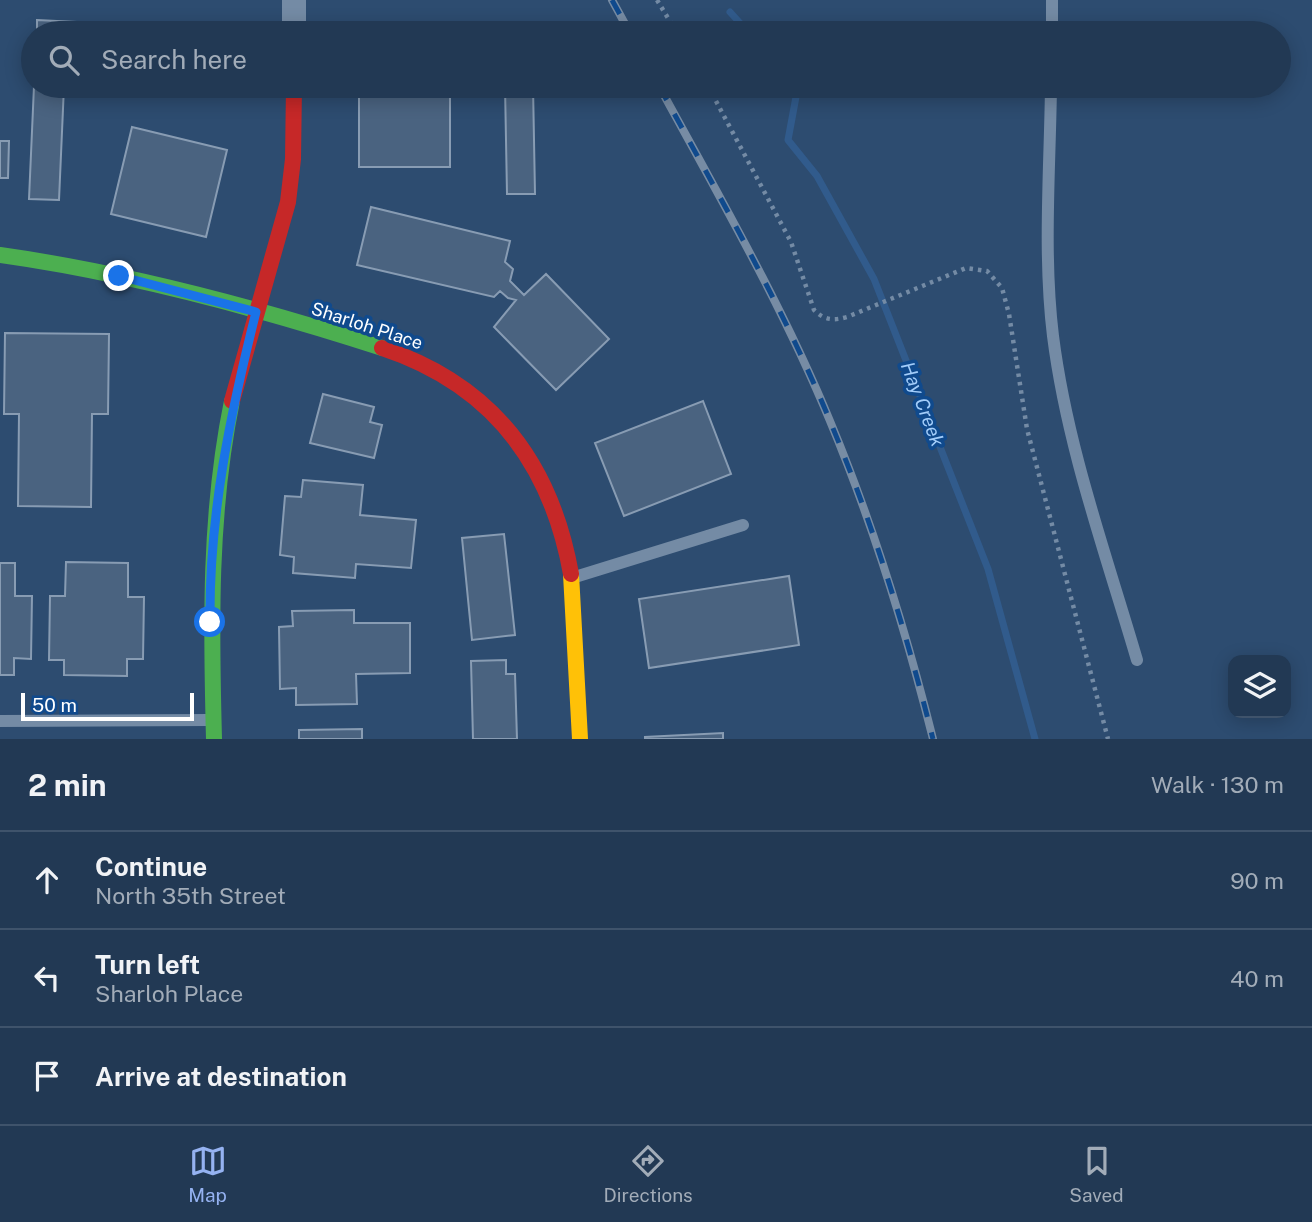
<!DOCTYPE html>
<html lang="en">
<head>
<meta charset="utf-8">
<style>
	:root { --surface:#223954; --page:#2e445e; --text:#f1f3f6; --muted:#a2acb8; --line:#3f536b; --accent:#95b2f1 }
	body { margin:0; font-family:"Public Sans",sans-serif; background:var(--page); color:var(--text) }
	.controls { position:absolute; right:21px; bottom:21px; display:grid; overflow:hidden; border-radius:14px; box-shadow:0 4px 18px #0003 }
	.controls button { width:63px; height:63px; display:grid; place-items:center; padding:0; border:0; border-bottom:2px solid var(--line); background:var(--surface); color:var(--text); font:35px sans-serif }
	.scale { position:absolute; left:21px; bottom:18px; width:173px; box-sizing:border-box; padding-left:7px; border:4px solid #fff; border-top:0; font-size:19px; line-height:24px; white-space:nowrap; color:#fff; -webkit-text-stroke:5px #104a8d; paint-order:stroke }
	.stop { position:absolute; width:21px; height:21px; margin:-16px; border:5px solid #1a73e8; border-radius:50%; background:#fff }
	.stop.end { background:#1a73e8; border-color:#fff; box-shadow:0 2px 7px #0008 }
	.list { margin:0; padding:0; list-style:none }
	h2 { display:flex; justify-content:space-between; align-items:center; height:91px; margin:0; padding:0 28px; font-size:30px }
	h2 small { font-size:23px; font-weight:400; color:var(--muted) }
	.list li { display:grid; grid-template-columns:46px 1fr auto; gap:21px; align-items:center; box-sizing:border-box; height:98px; padding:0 28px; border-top:2px solid var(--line) }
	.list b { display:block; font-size:26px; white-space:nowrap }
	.list p { margin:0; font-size:23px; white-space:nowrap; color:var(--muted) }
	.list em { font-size:23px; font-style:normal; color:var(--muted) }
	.icon { flex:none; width:38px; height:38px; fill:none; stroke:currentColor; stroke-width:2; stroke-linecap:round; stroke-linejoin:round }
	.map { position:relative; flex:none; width:1312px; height:739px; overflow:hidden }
	.search { position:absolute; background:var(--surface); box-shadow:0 4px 18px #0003; left:21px; right:21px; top:21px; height:77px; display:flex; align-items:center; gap:18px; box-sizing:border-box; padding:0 24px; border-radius:38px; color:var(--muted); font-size:26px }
	.sheet { height:385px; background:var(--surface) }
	nav { display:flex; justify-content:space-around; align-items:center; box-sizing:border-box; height:98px; border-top:2px solid var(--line); background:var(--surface); font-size:19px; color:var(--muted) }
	nav a { display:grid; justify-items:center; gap:4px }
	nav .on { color:var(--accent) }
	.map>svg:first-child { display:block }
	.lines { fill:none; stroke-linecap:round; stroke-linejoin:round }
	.stream { stroke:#315b8c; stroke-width:7 }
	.building { fill:#4a6380; stroke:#889cb3; stroke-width:2 }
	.path { stroke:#748ba5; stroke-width:4.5; stroke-dasharray:3.5 5; stroke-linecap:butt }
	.lane { stroke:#748ba5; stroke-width:12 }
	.street { stroke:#748ba5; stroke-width:24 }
	.fast { stroke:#4caf50; stroke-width:16 }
	.slow { stroke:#ffc107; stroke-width:16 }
	.jam { stroke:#c62828; stroke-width:16 }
	.rail-casing { stroke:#778ca4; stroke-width:8 }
	.rail { stroke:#104a8d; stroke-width:5; stroke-dasharray:16; stroke-linecap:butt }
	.route { stroke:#1a73e8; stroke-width:9 }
	.labels { text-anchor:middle; stroke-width:7; stroke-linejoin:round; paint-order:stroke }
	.street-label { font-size:18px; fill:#fff; stroke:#104a8d }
	.water-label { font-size:19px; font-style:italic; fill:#a3cdfa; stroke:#104a8d }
</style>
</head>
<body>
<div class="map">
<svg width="1312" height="739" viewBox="0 0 1312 739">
	<rect width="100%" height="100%" fill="#2d4c70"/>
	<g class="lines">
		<!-- stream -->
		<path class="stream" d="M730,12L749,33
			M798,86L788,140L817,176L874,279L988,569L1035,739"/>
	</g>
	<!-- building -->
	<path class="building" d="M37,20L196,28V33H37Z
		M532,25V33H360V28Z
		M34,86H64L59,200L29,199Z
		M505,86H533L535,194H507Z
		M359,94H450V167H359Z
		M132,127L227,150L206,237L111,214Z
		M0,141H9L8,178H0Z
		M371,207L510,241L505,262L513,269L510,281L524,295L546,274L609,339L556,390L494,327L516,300L508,298L500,291L494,297L357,265Z
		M5,333L109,334L108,414H92L91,507L18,506L19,414H4Z
		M323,394L374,407L370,422L382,425L374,458L310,443Z
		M703,401L731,474L624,516L595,443Z
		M303,480L363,485L360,515L416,520L411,568L356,564L355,578L293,573L294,557L280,555L285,496L301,497Z
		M504,534L515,635L472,640L462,538Z
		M66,562L128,563V597H144L143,659H127V676L64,675V660H49L50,596H65Z
		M0,563H15V596H32L31,659L14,658V675H0Z
		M789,576L799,645L649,668L639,599Z
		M354,610V623H410V673L356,674L357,704L296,705V688L280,689L279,627L293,626L292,611Z
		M506,660V674H515L517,739H473L471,661Z
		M362,729V739H299V730Z
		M723,733V739H645V737Z"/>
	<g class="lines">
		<!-- path -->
		<path class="path" d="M657,0L677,33
			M708,86L791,242L814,310C824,320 833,321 847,317L966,268L987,271L1002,288L1009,314L1027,429L1108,739"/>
		<!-- lane -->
		<path class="lane" d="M1052,33V0
			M1051,86C1050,168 1043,254 1053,336C1067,447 1106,554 1137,660
			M575,577L743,525
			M0,721L210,720"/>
		<!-- street -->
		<path class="street" d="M294,33V0"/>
		<!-- fast -->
		<path class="fast" d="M0,255C129,273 258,308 382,348
			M214,739C211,626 209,513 232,401"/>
		<!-- slow -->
		<path class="slow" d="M571,574L580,739"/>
		<!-- jam -->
		<path class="jam" d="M382,348C491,384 551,462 571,574
			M232,401L288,202L293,159L294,86"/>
		<defs>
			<path id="rail" d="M612,0L630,33
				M659,86C719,196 782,305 830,421C873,524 906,631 933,739"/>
		</defs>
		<!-- rail casing -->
		<use href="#rail" class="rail-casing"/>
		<!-- rail -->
		<use href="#rail" class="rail"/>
	</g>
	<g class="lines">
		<!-- route -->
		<path class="route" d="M119,276L256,312C230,415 209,515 210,622"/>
	</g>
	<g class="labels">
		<!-- street labels -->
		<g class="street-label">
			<text transform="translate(367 326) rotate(18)" y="6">Sharloh Place</text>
		</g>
		<!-- water labels -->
		<g class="water-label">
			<text transform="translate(923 404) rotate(69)" y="7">Hay Creek</text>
		</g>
	</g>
</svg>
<div class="controls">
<button><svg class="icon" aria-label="layers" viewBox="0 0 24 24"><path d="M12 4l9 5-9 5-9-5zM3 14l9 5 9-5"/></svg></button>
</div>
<div class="scale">50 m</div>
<div class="stop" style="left:210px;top:622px"></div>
<div class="stop end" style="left:119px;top:276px"></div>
<div class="search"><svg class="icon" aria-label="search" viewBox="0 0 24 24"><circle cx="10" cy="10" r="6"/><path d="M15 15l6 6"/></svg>Search here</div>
</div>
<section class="sheet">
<h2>2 min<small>Walk · 130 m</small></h2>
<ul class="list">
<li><svg class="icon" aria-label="ahead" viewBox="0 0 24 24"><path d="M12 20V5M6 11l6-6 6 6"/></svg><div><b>Continue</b><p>North 35th Street</p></div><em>90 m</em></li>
<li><svg class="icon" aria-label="left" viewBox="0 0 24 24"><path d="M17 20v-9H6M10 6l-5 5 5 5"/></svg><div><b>Turn left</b><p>Sharloh Place</p></div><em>40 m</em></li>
<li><svg class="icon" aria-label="arrive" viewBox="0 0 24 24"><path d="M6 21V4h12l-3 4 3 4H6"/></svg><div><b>Arrive at destination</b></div></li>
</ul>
</section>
<nav>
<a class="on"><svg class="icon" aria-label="map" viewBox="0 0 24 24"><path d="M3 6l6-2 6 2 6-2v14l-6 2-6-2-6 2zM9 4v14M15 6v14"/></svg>Map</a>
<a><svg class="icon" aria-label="directions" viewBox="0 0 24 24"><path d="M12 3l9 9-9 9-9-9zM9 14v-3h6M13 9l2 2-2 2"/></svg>Directions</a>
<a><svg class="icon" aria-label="saved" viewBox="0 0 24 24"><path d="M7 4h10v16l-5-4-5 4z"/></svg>Saved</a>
</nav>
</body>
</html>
